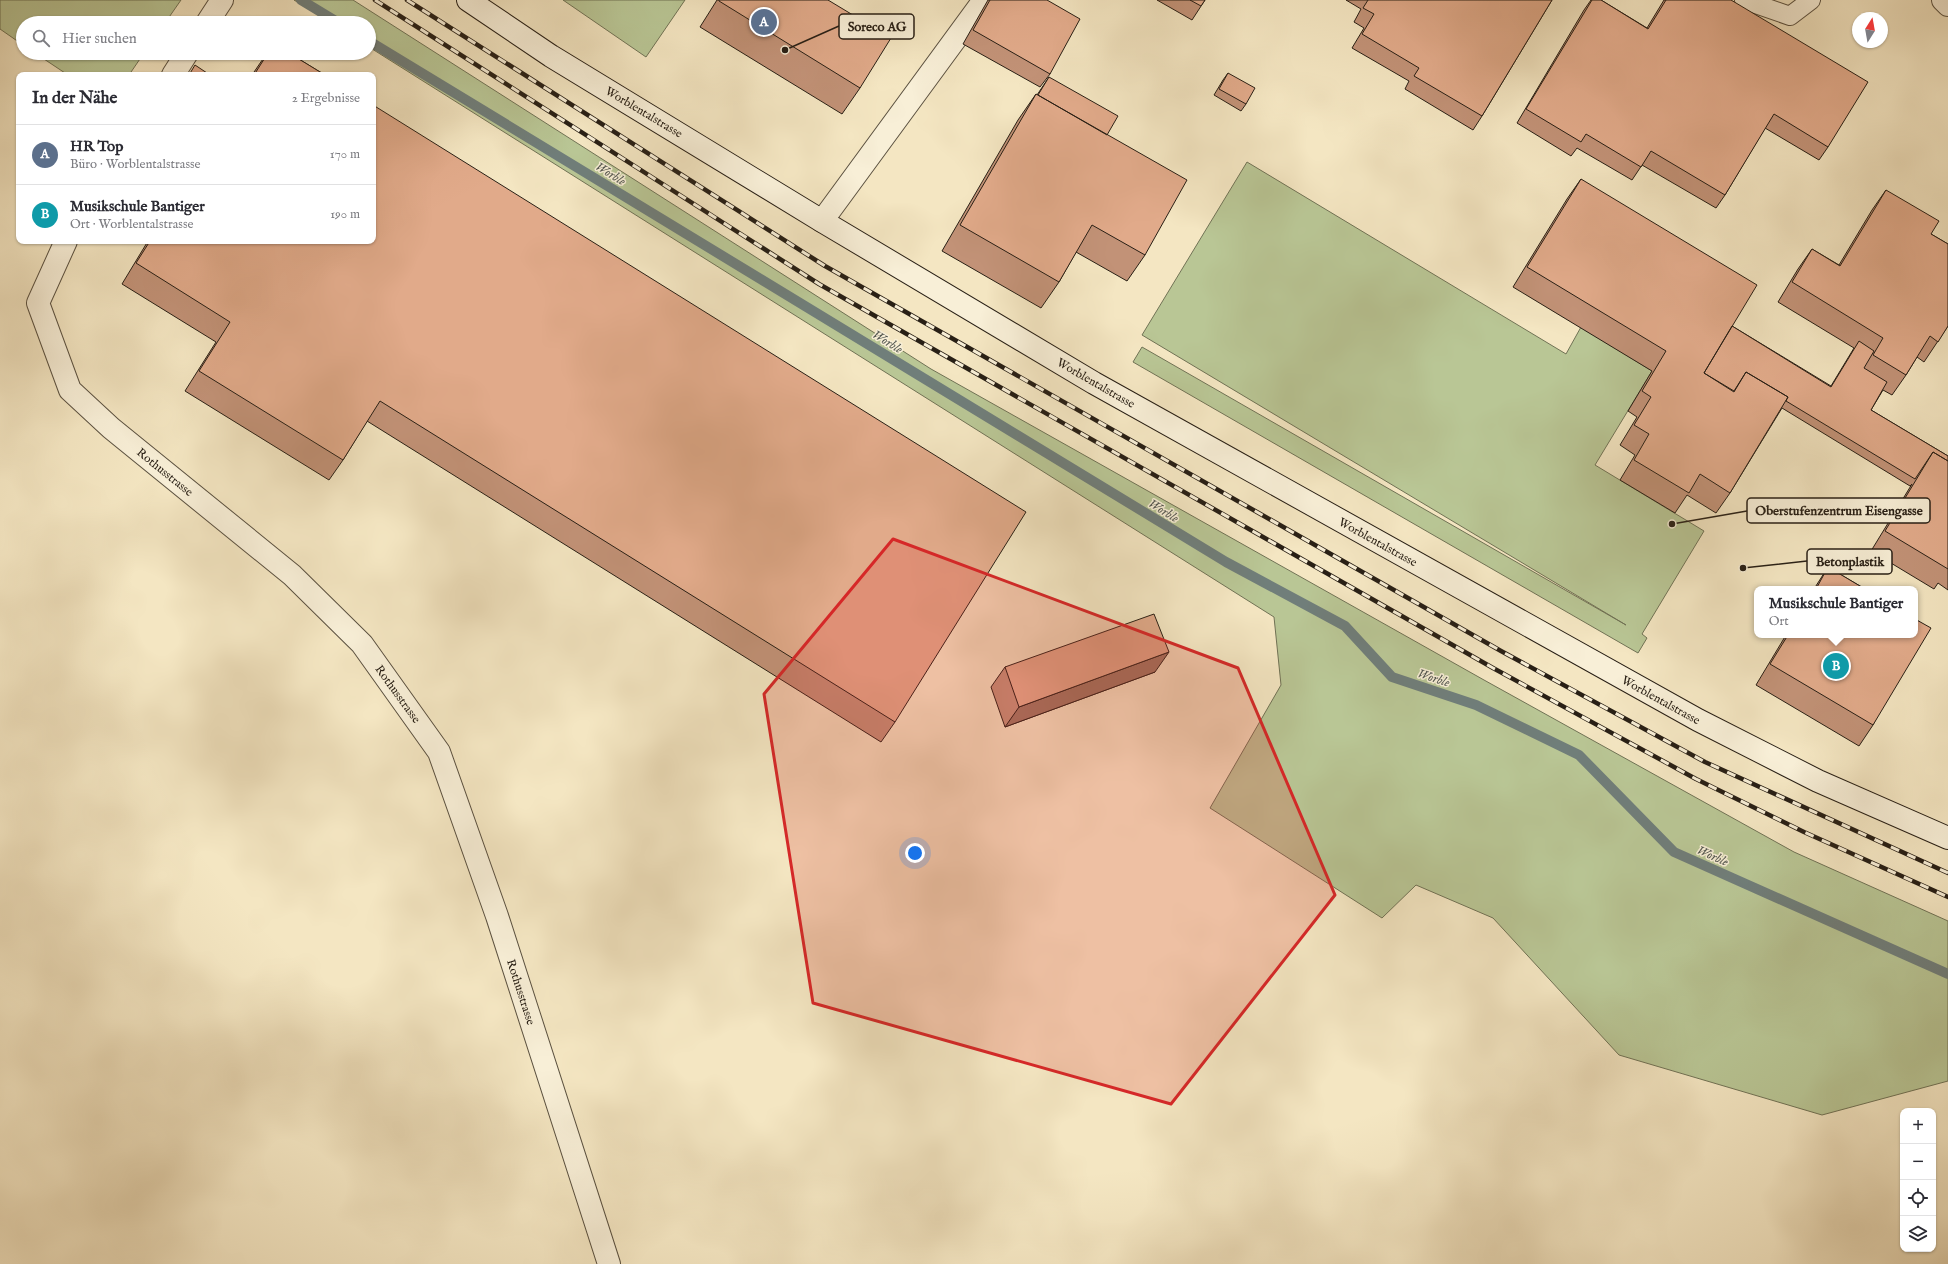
<!DOCTYPE html>
<html lang="de">
<head>
<meta charset="utf-8">
<style>
	:root { --surface:#fff; --page:#f7f7f7; --text:#2b2b33; --muted:#7c7c81; --line:#e1e1e2; --accent:#db2777 }
	body { margin:0; font-family:"IM FELL English",serif; background:var(--page); color:var(--text) }
	.controls { position:absolute; right:12px; bottom:12px; display:grid; overflow:hidden; border-radius:8px; box-shadow:0 1px 3px #0004 }
	.controls button { width:36px; height:36px; display:grid; place-items:center; padding:0; border:0; border-bottom:1px solid var(--line); background:var(--surface); color:var(--text); font:20px sans-serif }
	.compass { position:absolute; left:1852px; top:12px; width:36px; height:36px; border-radius:50%; background:var(--surface); box-shadow:0 1px 3px #0004; rotate:11deg }
	.you { position:absolute; left:915px; top:853px; width:14px; height:14px; margin:-10px; border:3px solid #fff; border-radius:50%; background:#1a73e8; box-shadow:0 0 0 6px #1a73e833 }
	.badge { display:grid; place-items:center; width:26px; height:26px; border-radius:50%; background:var(--accent); color:#fff; font-size:13px; font-weight:700 }
	.pin { position:absolute; translate:-50% -50%; border:2px solid #fff; box-shadow:0 1px 4px #0006 }
	.popup { position:absolute; left:1754px; top:586px; width:164px; height:52px; box-sizing:border-box; display:grid; place-content:center; border-radius:8px; background:var(--surface); filter:drop-shadow(0 1px 3px #0005); font-size:13px; white-space:nowrap; color:var(--muted) }
	.popup b { font-size:15px; color:var(--text) }
	.popup::after { content:''; position:absolute; left:50%; top:100%; margin-left:-8px; border:8px solid transparent; border-top-color:var(--surface) }
	.list { margin:0; padding:0; list-style:none }
	h2 { display:flex; justify-content:space-between; align-items:center; height:52px; margin:0; padding:0 16px; font-size:17px }
	h2 small { font-size:13px; font-weight:400; color:var(--muted) }
	.list li { display:grid; grid-template-columns:26px 1fr auto; gap:12px; align-items:center; box-sizing:border-box; height:60px; padding:0 16px; border-top:1px solid var(--line) }
	.list b { display:block; font-size:15px; white-space:nowrap }
	.list p { margin:0; font-size:13px; white-space:nowrap; color:var(--muted) }
	.list em { font-size:13px; font-style:normal; color:var(--muted) }
	.icon { flex:none; width:22px; height:22px; fill:none; stroke:currentColor; stroke-width:2; stroke-linecap:round; stroke-linejoin:round }
	.map { position:relative; flex:none; width:1948px; height:1264px; overflow:hidden }
	.search { position:absolute; background:var(--surface); box-shadow:0 1px 3px #0004; left:16px; top:16px; width:360px; height:44px; display:flex; align-items:center; gap:10px; box-sizing:border-box; padding:0 14px; border-radius:22px; color:var(--muted); font-size:15px }
	.panel { position:absolute; background:var(--surface); box-shadow:0 1px 3px #0004; left:16px; top:72px; width:360px; height:172px; border-radius:8px }
	.map>svg:first-child { display:block }
	.green { fill:#b9c695; stroke:#707255 }
	.lines { fill:none; stroke-linecap:round; stroke-linejoin:round }
	.stream { stroke:#707e7a; stroke-width:10 }
	.service-casing { stroke:#5b5140; stroke-width:20 }
	.minor-casing { stroke:#5b5140; stroke-width:24 }
	.secondary-casing { stroke:#281f15; stroke-width:24 }
	.service { stroke:#f8efd7; stroke-width:18 }
	.minor { stroke:#f8efd7; stroke-width:22 }
	.secondary { stroke:#f8efd7; stroke-width:22 }
	.rail-casing { stroke:#281f15; stroke-width:4.5 }
	.rail { stroke:#f8efd7; stroke-width:3; stroke-dasharray:9; stroke-linecap:butt }
	.wall { fill:#c29277; stroke:#281f15 }
	.shaded-wall { fill:#9e7761; stroke:#281f15 }
	.building { fill:#e1aa8a; stroke:#281f15 }
	.marked { fill:#d62828; fill-opacity:0.2; stroke:#d62828; stroke-width:3; stroke-linejoin:round }
	.labels { text-anchor:middle; stroke-width:3; stroke-linejoin:round; paint-order:stroke }
	.street-label { font-size:12px; fill:#281f15; stroke:#f8efd7 }
	.water-label { font-size:13px; font-style:italic; fill:#525650; stroke:#f8efd7 }
	.leader { fill:none; stroke:#281f15; stroke-width:1.5 }
	.callout-dot { fill:#281f15; stroke:#f8efd7; stroke-width:1.5 }
	.callout { fill:#f8efd7; stroke:#281f15; stroke-width:1.5 }
	.callout-label { font-size:13px; text-anchor:middle; font-weight:bold; fill:#281f15 }
</style>
</head>
<body>
<div class="map">
<svg width="1948" height="1264" viewBox="0 0 1948 1264">
	<rect width="100%" height="100%" fill="#f4e6c2"/>
	<filter id="stains"><feTurbulence type="fractalNoise" baseFrequency=".005" numOctaves="4"/><feColorMatrix values="0 0 0 0 .2 0 0 0 0 .09 0 0 0 0 .02 0 0 0 .5 -.17"/></filter>
	<radialGradient id="worn" r=".72"><stop offset=".6" stop-color="#630" stop-opacity="0"/><stop offset="1" stop-color="#630" stop-opacity=".3"/></radialGradient>
	<!-- green -->
	<path class="green" d="M0,0H181L165,23H23V45L0,29Z
		M294,0H353L931,369L1484,680L1794,852L1948,921V1081L1822,1115L1619,1055L1493,918L1416,885L1382,918L1210,808L1281,685L1274,617L369,47V23H331Z
		M563,0H685L646,57Z
		M35,53H144L129,75H68Z
		M1247,162L1566,354L1581,327L1652,371L1595,465L1704,531L1642,634L1647,638L1638,653L1133,362L1142,347L1626,625L1142,335Z"/>
	<g class="lines">
		<!-- stream -->
		<path class="stream" d="M301,0L339,23
			M369,41L1226,562L1345,626L1392,677L1476,705L1579,755L1674,852L1948,974"/>
		<defs>
			<path id="service" d="M1744,0L1790,16L1811,0"/>
			<path id="minor" d="M1943,0L1948,5
				M207,23L222,0
				M173,75L187,53
				M822,221L984,0
				M66,241L38,303L70,390L111,428L292,575L362,644L439,752L497,916L609,1264"/>
			<path id="secondary" d="M468,0L551,56L822,221L1094,383L1698,720L1818,781L1948,838"/>
		</defs>
		<!-- service casing -->
		<use href="#service" class="service-casing"/>
		<!-- minor casing -->
		<use href="#minor" class="minor-casing"/>
		<!-- secondary casing -->
		<use href="#secondary" class="secondary-casing"/>
		<!-- service -->
		<use href="#service" class="service"/>
		<!-- minor -->
		<use href="#minor" class="minor"/>
		<!-- secondary -->
		<use href="#secondary" class="secondary"/>
		<defs>
			<path id="rail" d="M375,0L819,284L1493,668L1696,779L1804,832L1948,897
				M407,0L825,266L1501,651L1705,762L1948,873"/>
		</defs>
		<!-- rail casing -->
		<use href="#rail" class="rail-casing"/>
		<!-- rail -->
		<use href="#rail" class="rail"/>
	</g>
	<!-- wall -->
	<path class="wall" d="M717,0H828L860,88L842,114L700,27Z
		M988,0H1047L1050,74L1040,87L963,44Z
		M1157,0H1205L1192,20Z
		M1346,0H1552L1482,116L1473,130L1405,89L1409,81L1352,48L1364,28L1354,22L1361,9Z
		M1591,0H1601L1647,28L1664,0H1731L1828,147L1819,160L1765,128L1725,195L1716,208L1642,165L1632,180L1577,148L1571,156L1517,123L1584,10Z
		M267,53H289L325,75H252Z
		M1228,73L1246,104L1241,111L1214,95L1223,80Z
		M1049,77L1107,135L1145,255L1127,281L1076,252L1059,282L1041,308L942,251L1018,120L1036,94L1037,95Z
		M1581,179L1732,326L1831,386L1854,348L1778,302L1798,269L1812,249L1839,265L1872,210L1886,190L1931,234L1948,244V326L1924,362L1917,357L1906,375L1892,395L1883,390L1871,410L1948,456V590L1938,583L1934,589L1871,551L1912,484L1910,486L1782,408L1730,493L1716,513L1687,495L1675,513L1620,480L1635,455L1620,445L1637,417L1628,411L1652,371L1513,287L1567,199Z
		M148,241H373L895,722L881,742L367,421L343,460L329,480L185,391L216,342L122,284Z
		M1828,567L1865,589H1814Z
		M1786,635H1915L1873,725L1859,746L1756,685Z
		M1005,667L1155,672L1005,727L991,687Z"/>
	<!-- shaded-wall -->
	<path class="shaded-wall" d="M1169,652L1155,672L1005,727L1019,707Z"/>
	<!-- building -->
	<path class="building" d="M719,0H828L891,38L860,88L719,1Z
		M990,0H1047L1080,19L1050,74L973,30Z
		M1190,0H1205L1201,6Z
		M1368,0H1552L1482,116L1414,76L1419,68L1362,34L1374,14L1363,8Z
		M1592,0H1601L1648,29L1666,0H1731L1868,82L1828,147L1774,114L1725,195L1651,151L1641,167L1586,134L1581,142L1526,109Z
		M268,53H289L325,75H254Z
		M195,65L207,73L206,75H189Z
		M1228,73L1255,88L1246,104L1219,89Z
		M1049,77L1118,116L1107,135L1038,95Z
		M1036,94L1187,180L1145,255L1092,225L1059,282L960,225Z
		M373,105L1026,512L895,722L380,401L343,460L199,371L230,322L136,263L150,241H373Z
		M1581,179L1757,285L1704,373L1734,392L1746,372L1788,397L1730,493L1700,474L1689,493L1634,460L1649,434L1634,425L1651,397L1642,391L1666,351L1527,267Z
		M1886,190L1939,221L1931,234L1948,244V326L1938,342L1930,336L1906,375L1873,355L1883,338L1792,282L1812,249L1840,266Z
		M1732,326L1831,387L1859,341L1874,351L1864,368L1887,382L1871,410L1948,456V461L1933,452L1915,479L1786,401L1788,397L1746,372L1734,391L1704,373Z
		M1933,452L1948,461V569L1885,531Z
		M1828,567L1865,589H1816Z
		M1154,614L1169,652L1019,707L1005,667Z
		M1915,619L1931,628L1873,725L1770,664L1788,635H1915Z"/>
	<!-- marked area -->
	<path class="marked" d="M893,539L1238,668L1335,895L1171,1104L813,1003L764,694Z"/>
	<g class="labels">
		<!-- street labels -->
		<g class="street-label">
			<text transform="translate(644 112) rotate(31)" y="4">Worblentalstrasse</text>
			<text transform="translate(1096 383) rotate(30)" y="4">Worblentalstrasse</text>
			<text transform="translate(165 472) rotate(39)" y="4">Rothusstrasse</text>
			<text transform="translate(1378 542) rotate(29)" y="4">Worblentalstrasse</text>
			<text transform="translate(398 694) rotate(54)" y="4">Rothusstrasse</text>
			<text transform="translate(1661 700) rotate(29)" y="4">Worblentalstrasse</text>
			<text transform="translate(521 992) rotate(72)" y="4">Rothusstrasse</text>
		</g>
		<!-- water labels -->
		<g class="water-label">
			<text transform="translate(611 173) rotate(31)" y="5">Worble</text>
			<text transform="translate(888 341) rotate(31)" y="5">Worble</text>
			<text transform="translate(1164 510) rotate(31)" y="5">Worble</text>
			<text transform="translate(1434 677) rotate(18)" y="5">Worble</text>
			<text transform="translate(1713 855) rotate(24)" y="5">Worble</text>
		</g>
	</g>
	<!-- callouts -->
	<path class="leader" d="M785 50L839 26M1672 524L1747 511M1743 568L1807 561"/>
	<g class="callout-dot">
		<circle cx="785" cy="50" r="4"/>
		<circle cx="1672" cy="524" r="4"/>
		<circle cx="1743" cy="568" r="4"/>
	</g>
	<g class="callout">
		<rect x="839" y="14" width="75" height="25" rx="4"/>
		<rect x="1747" y="498" width="183" height="25" rx="4"/>
		<rect x="1807" y="549" width="85" height="25" rx="4"/>
	</g>
	<g class="callout-label">
		<text x="877" y="31">Soreco AG</text>
		<text x="1839" y="515">Oberstufenzentrum Eisengasse</text>
		<text x="1850" y="566">Betonplastik</text>
	</g>
	<rect width="100%" height="100%" filter="url(#stains)"/>
	<rect width="100%" height="100%" fill="url(#worn)"/>
</svg>
<div class="controls">
<button>+</button>
<button>−</button>
<button><svg class="icon" aria-label="locate" viewBox="0 0 24 24"><circle cx="12" cy="12" r="6"/><path d="M12 2v4M12 18v4M2 12h4M18 12h4"/></svg></button>
<button><svg class="icon" aria-label="layers" viewBox="0 0 24 24"><path d="M12 4l9 5-9 5-9-5zM3 14l9 5 9-5"/></svg></button>
</div>
<svg class="compass" viewBox="-18 -18 36 36"><path d="M0-13l5 13h-10z" fill="#e53935"/><path d="M0 13l5-13h-10z" fill="#7c7c81"/></svg>
<div class="you"></div>
<div class="pin badge" style="left:764px;top:22px;background:#5c6f8a">A</div>
<div class="pin badge" style="left:1836px;top:666px;background:#0f9aa8">B</div>
<div class="popup"><b>Musikschule Bantiger</b>Ort</div>
<div class="search"><svg class="icon" aria-label="search" viewBox="0 0 24 24"><circle cx="10" cy="10" r="6"/><path d="M15 15l6 6"/></svg>Hier suchen</div>
<section class="panel">
<h2>In der Nähe<small>2 Ergebnisse</small></h2>
<ul class="list">
<li><span class="badge" style="background:#5c6f8a">A</span><div><b>HR Top</b><p>Büro · Worblentalstrasse</p></div><em>170 m</em></li>
<li><span class="badge" style="background:#0f9aa8">B</span><div><b>Musikschule Bantiger</b><p>Ort · Worblentalstrasse</p></div><em>190 m</em></li>
</ul>
</section>
</div>
</body>
</html>
